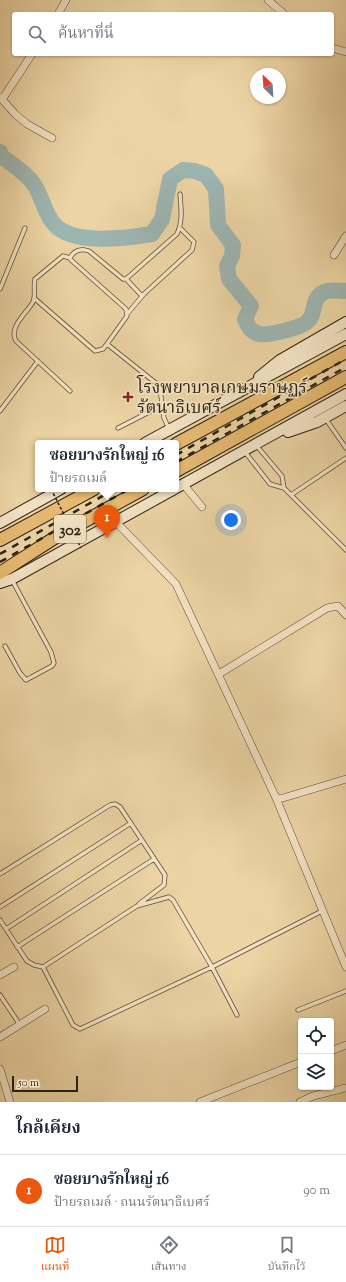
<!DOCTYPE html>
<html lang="th">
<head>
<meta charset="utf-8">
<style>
	:root { --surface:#fff; --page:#f2f2f3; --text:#1f2937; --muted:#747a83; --line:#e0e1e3; --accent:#ea580c }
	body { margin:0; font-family:"Sorts Mill Goudy","Noto Serif Thai",serif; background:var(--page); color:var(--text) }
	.controls { position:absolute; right:12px; bottom:12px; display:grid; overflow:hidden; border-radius:4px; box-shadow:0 1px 3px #0004 }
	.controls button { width:36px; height:36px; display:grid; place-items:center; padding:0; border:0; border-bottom:1px solid var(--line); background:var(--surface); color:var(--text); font:20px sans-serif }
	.compass { position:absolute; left:250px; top:68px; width:36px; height:36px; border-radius:50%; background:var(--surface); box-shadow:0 1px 3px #0004; rotate:335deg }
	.scale { position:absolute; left:12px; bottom:10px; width:66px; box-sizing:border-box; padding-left:4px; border:2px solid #2e2213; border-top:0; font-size:11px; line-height:14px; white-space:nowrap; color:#2e2213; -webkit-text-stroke:3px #f3e3c4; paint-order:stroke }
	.you { position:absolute; left:231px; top:520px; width:14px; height:14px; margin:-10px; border:3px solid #fff; border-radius:50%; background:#1a73e8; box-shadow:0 0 0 6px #1a73e833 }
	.badge { display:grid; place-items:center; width:26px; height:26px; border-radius:50%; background:var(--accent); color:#fff; font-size:13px; font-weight:700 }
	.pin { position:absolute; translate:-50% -33px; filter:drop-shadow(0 1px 2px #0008) }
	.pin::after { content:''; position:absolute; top:21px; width:14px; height:12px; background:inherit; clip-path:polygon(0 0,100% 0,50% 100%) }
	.popup { position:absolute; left:35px; top:440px; width:144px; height:52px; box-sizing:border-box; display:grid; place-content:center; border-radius:4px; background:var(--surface); filter:drop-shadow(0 1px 3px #0005); font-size:13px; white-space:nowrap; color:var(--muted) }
	.popup b { font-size:15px; color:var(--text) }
	.popup::after { content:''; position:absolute; left:50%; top:100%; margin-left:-8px; border:8px solid transparent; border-top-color:var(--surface) }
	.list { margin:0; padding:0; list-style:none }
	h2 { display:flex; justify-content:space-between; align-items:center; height:52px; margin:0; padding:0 16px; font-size:17px }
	h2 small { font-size:13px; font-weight:400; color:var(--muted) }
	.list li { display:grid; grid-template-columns:26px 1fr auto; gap:12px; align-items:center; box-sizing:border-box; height:72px; padding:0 16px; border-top:1px solid var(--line) }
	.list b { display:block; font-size:15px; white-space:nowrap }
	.list p { margin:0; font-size:13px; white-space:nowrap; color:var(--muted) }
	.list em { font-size:13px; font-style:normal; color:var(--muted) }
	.icon { flex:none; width:22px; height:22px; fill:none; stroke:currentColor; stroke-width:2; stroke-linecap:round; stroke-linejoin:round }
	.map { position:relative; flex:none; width:346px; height:1102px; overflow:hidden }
	.search { position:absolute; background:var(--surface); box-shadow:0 1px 3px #0004; left:12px; right:12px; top:12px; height:44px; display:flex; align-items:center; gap:10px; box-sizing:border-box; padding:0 14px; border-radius:4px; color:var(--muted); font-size:15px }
	.sheet { height:124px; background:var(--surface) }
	nav { display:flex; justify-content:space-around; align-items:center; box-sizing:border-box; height:56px; border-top:1px solid var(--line); background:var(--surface); font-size:11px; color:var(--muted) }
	nav a { display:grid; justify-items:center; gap:2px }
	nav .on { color:var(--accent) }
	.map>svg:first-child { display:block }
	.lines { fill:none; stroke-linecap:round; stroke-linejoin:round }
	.river { stroke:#9db5b1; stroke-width:16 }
	.lane-casing { stroke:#5e4e37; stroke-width:5 }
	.street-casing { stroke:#5e4e37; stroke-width:8 }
	.secondary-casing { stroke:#2e2213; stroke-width:12 }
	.primary-casing { stroke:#2e2213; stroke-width:14 }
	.lane { stroke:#f3e3c4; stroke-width:3.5 }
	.street { stroke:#f3e3c4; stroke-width:7 }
	.secondary { stroke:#f3e3c4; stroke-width:10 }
	.primary { stroke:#e6ba72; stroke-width:12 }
	.rail { stroke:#2e2213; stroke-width:2.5; stroke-dasharray:7 7; stroke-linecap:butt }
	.path-bridge { stroke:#2e2213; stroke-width:1.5; stroke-dasharray:3 2; stroke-linecap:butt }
	.poi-dot { fill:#8f2418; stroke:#f3e3c4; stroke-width:1.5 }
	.labels { text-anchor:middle; stroke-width:3.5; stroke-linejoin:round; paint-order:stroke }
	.shield { fill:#f3e3c4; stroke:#695c48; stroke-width:1 }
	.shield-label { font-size:16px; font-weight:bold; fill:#2e2213 }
	.poi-label { font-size:17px; fill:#2e2213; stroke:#f3e3c4; text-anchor:start }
</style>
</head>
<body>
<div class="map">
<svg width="346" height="1102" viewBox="0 0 346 1102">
	<rect width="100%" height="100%" fill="#ecd4a4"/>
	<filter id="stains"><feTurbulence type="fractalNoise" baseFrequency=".005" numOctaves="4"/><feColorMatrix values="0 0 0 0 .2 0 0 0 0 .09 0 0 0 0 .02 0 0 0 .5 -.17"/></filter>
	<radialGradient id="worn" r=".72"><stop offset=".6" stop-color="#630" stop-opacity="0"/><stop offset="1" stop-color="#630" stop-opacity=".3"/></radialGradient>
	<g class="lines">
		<!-- river -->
		<path class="river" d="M0,152V155C10,163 26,173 33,183C42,195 44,213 54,224C73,246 127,238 152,234L162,219L170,179L183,170L195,171L206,175L216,189L218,225L233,245L232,256L227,266L229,279L251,306L245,319C248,326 251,332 259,334C267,336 300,328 307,322C317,314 310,299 324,292C330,289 340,291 346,291"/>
		<defs>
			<path id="lane" d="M126,279L142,296
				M0,289L25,228
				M34,298L95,351L103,349L107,344
				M128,313L144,294L192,250L194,242L180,228
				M70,391L16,341C8,327 27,313 33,302C36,296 33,286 35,279L63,256L70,258
				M0,411L38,361
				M325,418L346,448
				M118,428L161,406
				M169,429L164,418L160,389L157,384L107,344L127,316L126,309L71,260L70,258C74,250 82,248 89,251L123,279H126L177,234C183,221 181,208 180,194
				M256,445L282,476L284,488
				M245,452L270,484L284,488L346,550
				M291,495L346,458
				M5,646L20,673L26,680L52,666L54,663L51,652L12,580
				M0,874L110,805L115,804L120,807L165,875L164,885L139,904
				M0,907L131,823
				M0,920L27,961L34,965L43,967
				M6,929L142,840
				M17,947L154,859
				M0,995L20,1025
				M298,1010L346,991
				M237,1015L212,967L173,900L169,897L137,906L43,967L73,1025L80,1029L212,967L322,911"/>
			<path id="street" d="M268,0L284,14
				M58,14L66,0
				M332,48L346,52
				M0,97L15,114L27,124L52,138
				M3,98L32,54
				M334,255L346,236
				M184,485L202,507
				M116,522L176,584L276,798L346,967
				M219,674L327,608L338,606L346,615
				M276,798H283L346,779
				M0,975L14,967
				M0,1037L45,1009
				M331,1051L346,1045
				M0,1069L10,1102
				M200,1102L301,1062
				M300,1102L313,1096L346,1088"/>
			<path id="secondary" d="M259,377L280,360L346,322
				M288,432L317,422L346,406
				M145,443L346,334
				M0,523L61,489
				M0,583L12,579L346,394"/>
			<path id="primary" d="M176,444L346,352
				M176,471L346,377
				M0,540L94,489
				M0,573L56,537L143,489"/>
		</defs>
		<!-- lane casing -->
		<use href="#lane" class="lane-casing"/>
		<!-- street casing -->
		<use href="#street" class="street-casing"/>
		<!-- secondary casing -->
		<use href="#secondary" class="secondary-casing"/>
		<!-- primary casing -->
		<use href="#primary" class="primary-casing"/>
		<!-- lane -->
		<use href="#lane" class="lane"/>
		<!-- street -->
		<use href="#street" class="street"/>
		<!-- secondary -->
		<use href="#secondary" class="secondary"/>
		<!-- primary -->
		<use href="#primary" class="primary"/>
		<!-- rail -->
		<path class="rail" d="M176,455L346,359
			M176,462L346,367
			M0,554L115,489
			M0,562L129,489"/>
		<!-- path-bridge -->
		<path class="path-bridge" d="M51,489L81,548"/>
	</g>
	<!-- markers -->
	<path class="poi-dot" d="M126 391h4v4h4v4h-4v4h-4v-4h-4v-4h4z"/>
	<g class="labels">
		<!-- shield labels -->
		<rect class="shield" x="54" y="515" width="32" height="28" rx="3"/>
		<g class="shield-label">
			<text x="70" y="535">302</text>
		</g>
		<!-- poi labels -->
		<g class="poi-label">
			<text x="137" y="393">โรงพยาบาลเกษมราษฏร์<tspan x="137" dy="20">รัตนาธิเบศร์</tspan></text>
		</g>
	</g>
	<rect width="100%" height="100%" filter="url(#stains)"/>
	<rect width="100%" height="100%" fill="url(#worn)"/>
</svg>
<div class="controls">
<button><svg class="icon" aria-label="locate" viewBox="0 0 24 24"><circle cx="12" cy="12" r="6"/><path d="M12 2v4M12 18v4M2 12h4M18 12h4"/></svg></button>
<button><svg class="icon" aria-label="layers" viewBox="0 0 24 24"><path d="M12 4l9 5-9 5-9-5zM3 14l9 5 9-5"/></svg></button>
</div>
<svg class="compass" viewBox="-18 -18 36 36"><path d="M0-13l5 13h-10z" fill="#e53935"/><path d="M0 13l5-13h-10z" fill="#747a83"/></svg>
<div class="scale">50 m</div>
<div class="you"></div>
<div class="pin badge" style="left:107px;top:538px">1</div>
<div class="popup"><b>ซอยบางรักใหญ่ 16</b>ป้ายรถเมล์</div>
<div class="search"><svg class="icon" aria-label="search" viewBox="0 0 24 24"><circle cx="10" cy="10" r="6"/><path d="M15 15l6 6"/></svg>ค้นหาที่นี่</div>
</div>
<section class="sheet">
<h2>ใกล้เคียง<small></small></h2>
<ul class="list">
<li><span class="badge">1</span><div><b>ซอยบางรักใหญ่ 16</b><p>ป้ายรถเมล์ · ถนนรัตนาธิเบศร์</p></div><em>90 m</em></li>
</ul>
</section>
<nav>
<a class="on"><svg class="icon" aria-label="map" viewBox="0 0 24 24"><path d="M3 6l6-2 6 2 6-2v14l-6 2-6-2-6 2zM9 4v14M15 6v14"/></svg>แผนที่</a>
<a><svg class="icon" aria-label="directions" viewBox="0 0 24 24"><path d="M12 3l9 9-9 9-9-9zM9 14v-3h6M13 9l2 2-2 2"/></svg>เส้นทาง</a>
<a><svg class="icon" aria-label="saved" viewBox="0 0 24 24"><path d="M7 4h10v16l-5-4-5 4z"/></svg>บันทึกไว้</a>
</nav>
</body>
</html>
